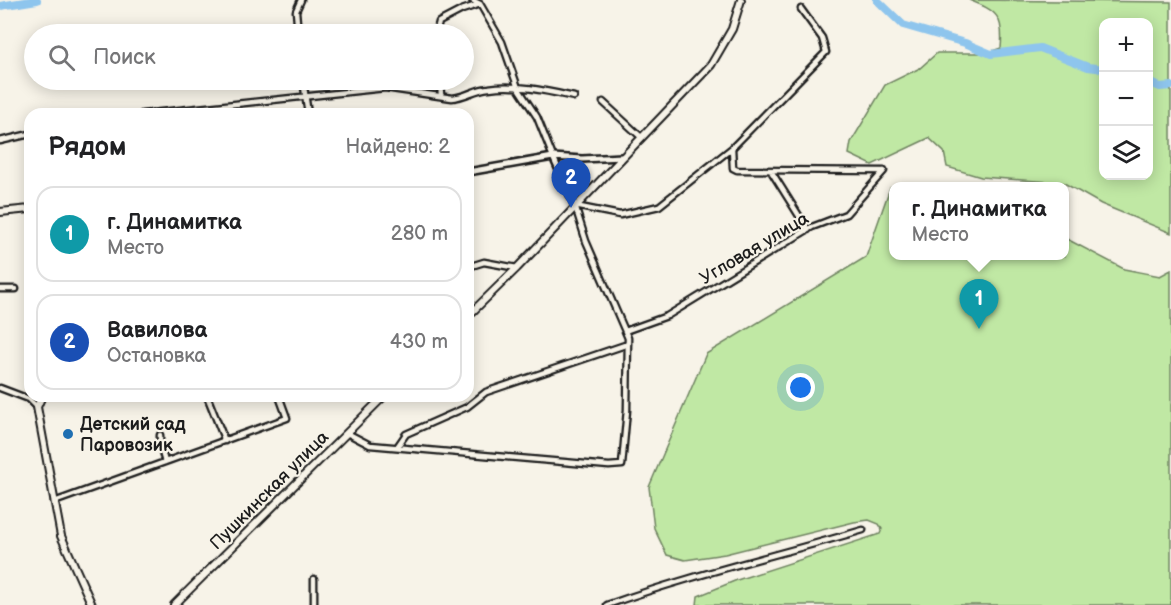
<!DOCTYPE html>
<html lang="ru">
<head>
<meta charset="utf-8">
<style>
	:root { --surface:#fff; --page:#f2f2f2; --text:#202124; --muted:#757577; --line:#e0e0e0; --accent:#1f6fb2 }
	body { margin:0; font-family:"Balsamiq Sans",sans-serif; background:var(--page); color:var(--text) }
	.controls { position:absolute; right:18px; top:18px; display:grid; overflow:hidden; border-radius:12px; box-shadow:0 3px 15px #0003 }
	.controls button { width:54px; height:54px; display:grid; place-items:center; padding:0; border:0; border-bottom:2px solid var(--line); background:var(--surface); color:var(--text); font:30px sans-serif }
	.you { position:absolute; left:801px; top:388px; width:21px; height:21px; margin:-15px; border:4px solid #fff; border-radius:50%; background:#1a73e8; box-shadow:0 0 0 9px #1a73e833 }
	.badge { display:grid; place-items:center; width:39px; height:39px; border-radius:50%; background:var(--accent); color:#fff; font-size:20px; font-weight:700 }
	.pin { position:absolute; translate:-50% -50px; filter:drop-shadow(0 2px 3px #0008) }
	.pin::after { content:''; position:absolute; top:32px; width:21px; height:18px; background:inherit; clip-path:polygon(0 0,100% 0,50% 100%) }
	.popup { position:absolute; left:889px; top:182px; width:180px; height:78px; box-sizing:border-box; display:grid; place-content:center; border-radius:12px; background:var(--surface); filter:drop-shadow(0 2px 4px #0005); font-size:20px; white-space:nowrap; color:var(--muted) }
	.popup b { font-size:22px; color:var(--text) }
	.popup::after { content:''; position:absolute; left:50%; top:100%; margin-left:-12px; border:12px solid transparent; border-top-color:var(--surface) }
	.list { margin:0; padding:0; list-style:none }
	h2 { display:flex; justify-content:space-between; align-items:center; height:78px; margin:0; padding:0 24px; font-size:26px }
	h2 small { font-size:20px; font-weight:400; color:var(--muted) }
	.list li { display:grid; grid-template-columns:39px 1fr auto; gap:18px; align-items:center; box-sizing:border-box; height:96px; margin:0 12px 12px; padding:0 12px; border:2px solid var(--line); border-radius:18px }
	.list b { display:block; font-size:22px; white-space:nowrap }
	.list p { margin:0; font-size:20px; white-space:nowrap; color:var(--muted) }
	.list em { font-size:20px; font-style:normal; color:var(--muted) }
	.icon { flex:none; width:33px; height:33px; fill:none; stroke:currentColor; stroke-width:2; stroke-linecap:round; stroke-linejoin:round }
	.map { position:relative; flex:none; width:1171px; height:605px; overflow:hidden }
	.search { position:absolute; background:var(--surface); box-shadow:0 3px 15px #0003; left:24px; top:24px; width:450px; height:66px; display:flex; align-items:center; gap:15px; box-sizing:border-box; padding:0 21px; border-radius:33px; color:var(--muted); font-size:22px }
	.panel { position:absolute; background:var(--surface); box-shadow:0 3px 15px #0003; left:24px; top:108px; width:450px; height:294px; border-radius:18px }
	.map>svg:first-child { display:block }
	.green { fill:#c0e8a4; stroke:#6e8260; stroke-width:1.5; fill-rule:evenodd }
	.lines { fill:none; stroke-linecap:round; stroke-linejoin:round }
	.river { stroke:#8ec5ed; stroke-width:8 }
	.minor-casing { stroke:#1c1c1c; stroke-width:9 }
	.tertiary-casing { stroke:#1c1c1c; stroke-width:10 }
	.secondary-casing { stroke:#1c1c1c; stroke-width:10 }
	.minor { stroke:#f7f3e8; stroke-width:4.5 }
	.tertiary { stroke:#f7f3e8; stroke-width:5 }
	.secondary { stroke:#f7f3e8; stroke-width:6 }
	.poi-dot { fill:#1f6fb2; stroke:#f7f3e8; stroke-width:2 }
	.labels { text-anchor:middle; stroke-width:4.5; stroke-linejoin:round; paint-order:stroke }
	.street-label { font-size:18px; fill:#1c1c1c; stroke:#f7f3e8 }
	.poi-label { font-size:18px; font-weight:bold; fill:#1c1c1c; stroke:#f7f3e8; text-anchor:start }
</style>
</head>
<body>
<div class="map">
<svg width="1171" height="605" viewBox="0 0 1171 605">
	<rect width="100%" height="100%" fill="#f7f3e8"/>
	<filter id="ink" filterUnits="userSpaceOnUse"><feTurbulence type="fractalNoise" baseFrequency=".0167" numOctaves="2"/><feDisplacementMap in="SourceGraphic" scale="12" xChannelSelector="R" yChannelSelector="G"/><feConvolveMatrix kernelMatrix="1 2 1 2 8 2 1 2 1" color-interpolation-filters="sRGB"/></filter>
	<g filter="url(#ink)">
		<!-- green -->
		<path class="green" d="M969,0L1171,2V233L1101,204L1064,183L981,177L947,167L944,152L929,138L872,165L849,154L851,142L885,85L920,68L937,53H986L1001,48C1004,16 997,11 969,0ZM1104,22H1148V176H1104Z
			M895,185L914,186H894V256H1064L1065,238L1124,269L1160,276L1171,270V605H697L698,596L737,580L880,534L882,529L879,524L869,520L854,522L725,554L685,560L667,555L654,528L649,487L706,354L866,257L890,188Z"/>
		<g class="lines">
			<!-- river -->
			<path class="river" d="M877,0L903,25L965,43L991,54L1040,48L1088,67L1104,69
				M0,6L37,0
				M1148,82L1160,87L1171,86"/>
			<defs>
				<path id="minor" d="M472,0L480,4L502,42L518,88L537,117L553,157
					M298,34L296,11L301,0
					M436,34L439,22L462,10L480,4
					M303,80L308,114
					M440,80L441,95
					M603,102L641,137
					M142,114L385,88L452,98C466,97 475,89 489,88C517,84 547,91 574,97
					M0,141L30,134
					M732,148L733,168L737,170L884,171
					M771,171L808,230
					M468,267L484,262L517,268
					M0,289H16
					M625,331L667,316L812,227L846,214L884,171
					M0,388L29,399L37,407
					M207,396L225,441
					M347,433L370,445L609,466L622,465L627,410L628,338L586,241L575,206L620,215L659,206L732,148L826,52L822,38L801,9
					M160,435V445L165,462
					M397,447L406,434L467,407L486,392L628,344
					M54,502L287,418L279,396
					M314,579V605
					M607,605C691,575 778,555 863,530"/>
				<path id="tertiary" d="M553,157L575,206
					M468,172L553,157L582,159L622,157"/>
				<path id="secondary" d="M0,212L30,209
					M468,316L517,268L711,65L732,29L741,0
					M42,396L37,407L61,536L92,605
					M174,605L384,396"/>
			</defs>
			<!-- minor casing -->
			<use href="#minor" class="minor-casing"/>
			<!-- tertiary casing -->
			<use href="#tertiary" class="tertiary-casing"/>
			<!-- secondary casing -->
			<use href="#secondary" class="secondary-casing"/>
			<!-- minor -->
			<use href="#minor" class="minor"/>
			<!-- tertiary -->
			<use href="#tertiary" class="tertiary"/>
			<!-- secondary -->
			<use href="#secondary" class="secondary"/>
		</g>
	</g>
	<!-- markers -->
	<circle class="poi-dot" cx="68" cy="434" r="6"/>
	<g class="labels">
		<!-- street labels -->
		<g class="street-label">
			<text transform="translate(754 248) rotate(-31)" y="6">Угловая улица</text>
			<text transform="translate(269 490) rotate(-45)" y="6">Пушкинская улица</text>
		</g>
		<!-- poi labels -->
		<g class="poi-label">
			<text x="80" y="430">Детский сад<tspan x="80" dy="21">Паровозик</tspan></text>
		</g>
	</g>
</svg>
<div class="controls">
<button>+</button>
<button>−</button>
<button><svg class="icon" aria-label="layers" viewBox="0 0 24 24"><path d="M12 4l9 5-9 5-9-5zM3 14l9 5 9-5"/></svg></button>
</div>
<div class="you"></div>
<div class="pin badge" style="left:979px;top:329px;background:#0f9aa8">1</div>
<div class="popup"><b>г. Динамитка</b>Место</div>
<div class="pin badge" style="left:571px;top:208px;background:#1a4fb4">2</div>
<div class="search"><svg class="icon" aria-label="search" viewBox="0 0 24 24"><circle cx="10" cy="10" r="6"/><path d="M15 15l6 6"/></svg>Поиск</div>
<section class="panel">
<h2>Рядом<small>Найдено: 2</small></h2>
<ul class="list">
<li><span class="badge" style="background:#0f9aa8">1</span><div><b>г. Динамитка</b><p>Место</p></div><em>280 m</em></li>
<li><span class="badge" style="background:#1a4fb4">2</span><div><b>Вавилова</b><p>Остановка</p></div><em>430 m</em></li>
</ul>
</section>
</div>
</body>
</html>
